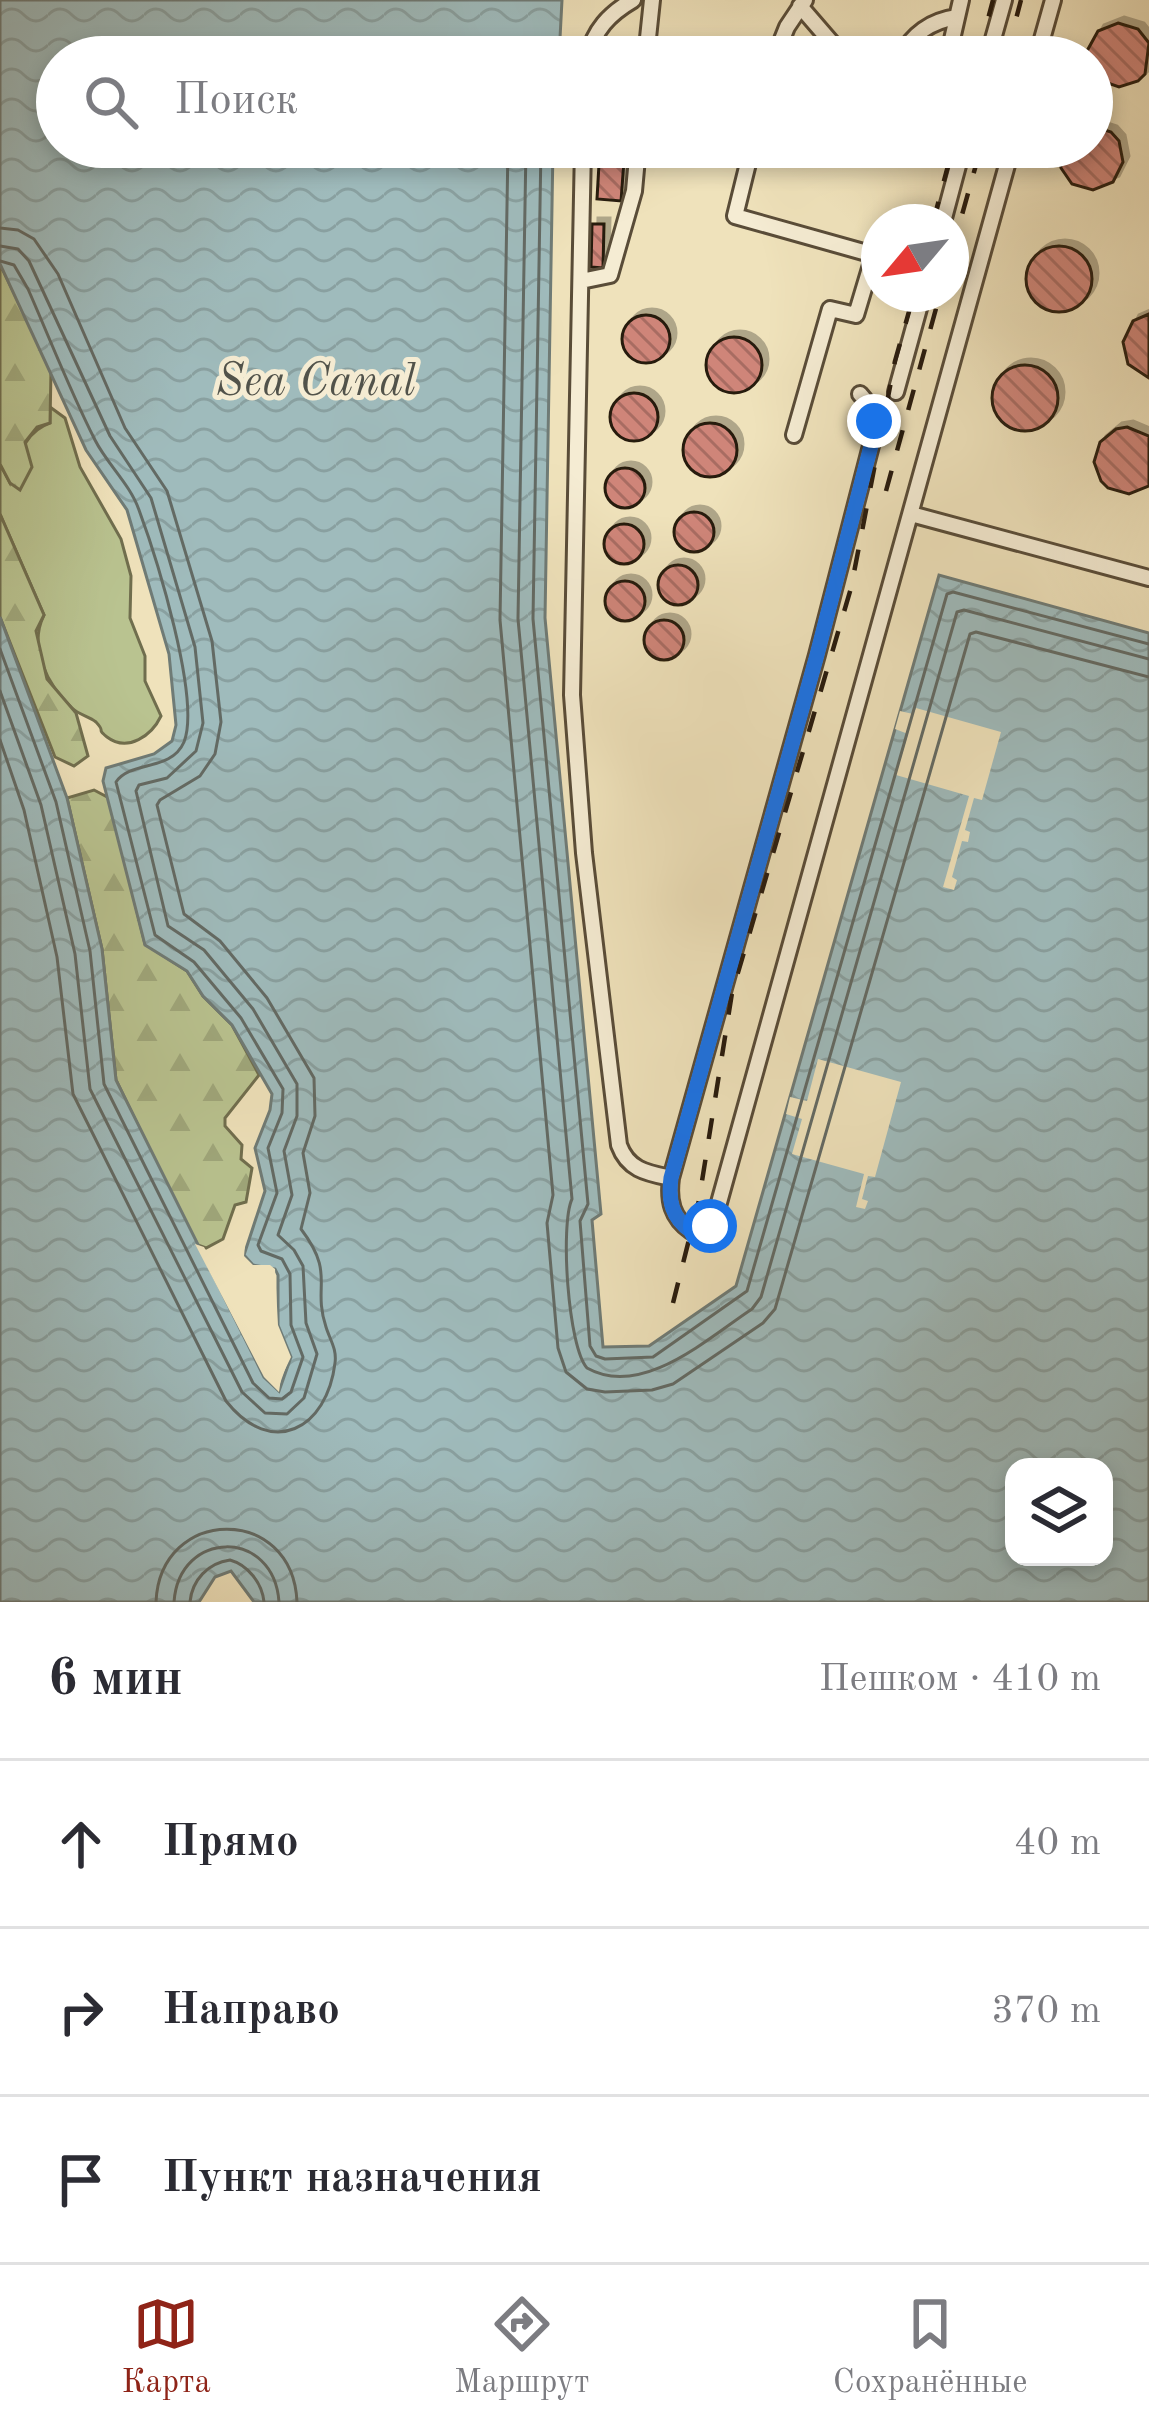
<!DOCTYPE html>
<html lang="ru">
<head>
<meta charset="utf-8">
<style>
	:root { --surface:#fff; --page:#f7f7f7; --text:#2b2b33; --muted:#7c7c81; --line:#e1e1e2; --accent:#8f2418 }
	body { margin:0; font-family:"Old Standard TT",serif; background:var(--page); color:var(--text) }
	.controls { position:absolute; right:36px; bottom:36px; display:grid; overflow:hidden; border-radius:24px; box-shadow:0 6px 18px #0003 }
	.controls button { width:108px; height:108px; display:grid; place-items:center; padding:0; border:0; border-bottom:3px solid var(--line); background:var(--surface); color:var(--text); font:60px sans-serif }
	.compass { position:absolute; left:861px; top:204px; width:108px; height:108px; border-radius:50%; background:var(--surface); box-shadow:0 6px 18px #0003; rotate:241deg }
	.stop { position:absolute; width:36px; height:36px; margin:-27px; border:9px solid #1a73e8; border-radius:50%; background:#fff }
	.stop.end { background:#1a73e8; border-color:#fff; box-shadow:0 3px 12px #0008 }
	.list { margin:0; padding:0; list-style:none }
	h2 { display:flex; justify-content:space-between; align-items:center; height:156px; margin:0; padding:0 48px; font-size:51px }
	h2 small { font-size:39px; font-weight:400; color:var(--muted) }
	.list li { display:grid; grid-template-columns:78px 1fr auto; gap:36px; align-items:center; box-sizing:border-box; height:168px; padding:0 48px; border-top:3px solid var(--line) }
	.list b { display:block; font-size:45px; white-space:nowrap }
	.list em { font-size:39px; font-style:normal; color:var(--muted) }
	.icon { flex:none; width:66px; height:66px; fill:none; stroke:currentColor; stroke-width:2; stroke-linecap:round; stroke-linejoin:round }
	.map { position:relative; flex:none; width:1149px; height:1602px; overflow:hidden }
	.search { position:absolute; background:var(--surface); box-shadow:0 6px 18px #0003; left:36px; right:36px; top:36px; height:132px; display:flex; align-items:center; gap:30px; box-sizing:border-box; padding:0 42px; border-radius:66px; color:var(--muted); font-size:45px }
	.sheet { height:660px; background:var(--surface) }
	nav { display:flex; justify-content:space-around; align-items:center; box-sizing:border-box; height:168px; border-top:3px solid var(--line); background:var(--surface); font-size:33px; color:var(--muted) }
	nav a { display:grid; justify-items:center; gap:6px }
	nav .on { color:var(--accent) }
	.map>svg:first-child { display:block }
	.green { fill:#b9c390; stroke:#706e4e; stroke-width:3 }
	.forest { fill:url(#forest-firs); stroke:#706e4e; stroke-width:3 }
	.water { fill:url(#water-waves); stroke:#6f7b76; stroke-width:3; fill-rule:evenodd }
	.pier { fill:#efe2bb }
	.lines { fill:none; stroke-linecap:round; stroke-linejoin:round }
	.shore { stroke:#636a64; stroke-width:3 }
	.building { fill:url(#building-back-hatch); stroke:#271a0d; stroke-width:3; filter:url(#shadow) }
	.minor-casing { stroke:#594c38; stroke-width:20 }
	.minor { stroke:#f5ecd3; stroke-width:14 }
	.rail { stroke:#271a0d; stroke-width:4.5; stroke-dasharray:21 21; stroke-linecap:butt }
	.route { stroke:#1a73e8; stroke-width:15 }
	.labels { text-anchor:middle; stroke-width:10; stroke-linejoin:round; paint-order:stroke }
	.water-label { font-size:45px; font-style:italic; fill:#51524a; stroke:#f5ecd3 }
</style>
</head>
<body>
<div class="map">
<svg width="1149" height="1602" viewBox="0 0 1149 1602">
	<defs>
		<pattern id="forest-firs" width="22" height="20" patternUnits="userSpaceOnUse" patternTransform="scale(3)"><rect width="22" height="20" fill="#b9c390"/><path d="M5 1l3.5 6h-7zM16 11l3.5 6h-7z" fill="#9fa77b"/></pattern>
		<pattern id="water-waves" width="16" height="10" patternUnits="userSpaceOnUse" patternTransform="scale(3)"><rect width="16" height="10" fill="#9fbbbc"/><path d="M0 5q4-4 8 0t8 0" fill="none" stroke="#89a0a0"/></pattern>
		<pattern id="building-back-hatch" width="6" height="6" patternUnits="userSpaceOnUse" patternTransform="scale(3)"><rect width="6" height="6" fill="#cf8579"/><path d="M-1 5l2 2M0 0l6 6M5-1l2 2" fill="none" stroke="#a86c62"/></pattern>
		<filter id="shadow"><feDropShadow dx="6" dy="-6" stdDeviation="0" flood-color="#0004"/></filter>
	</defs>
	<rect width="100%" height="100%" fill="#efe2bb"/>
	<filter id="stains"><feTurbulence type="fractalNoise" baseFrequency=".00167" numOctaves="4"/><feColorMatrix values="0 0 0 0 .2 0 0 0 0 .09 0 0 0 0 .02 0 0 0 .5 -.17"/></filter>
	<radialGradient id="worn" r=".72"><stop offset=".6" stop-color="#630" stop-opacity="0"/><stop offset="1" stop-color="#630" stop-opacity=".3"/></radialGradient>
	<!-- green -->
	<path class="green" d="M50,407L65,418L80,467L121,539L131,576L130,618L145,656V681L161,716C152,735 128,753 107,737C95,727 107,734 96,722C89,716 79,715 72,708C47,685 28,647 44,615L0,514V464L10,483C19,459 23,432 50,423Z"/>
	<!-- forest -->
	<path class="forest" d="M0,264L51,370L50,423L37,427L25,442L32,467L20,490L10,483L0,464Z
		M0,514L44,615L36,631L47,679L76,713L88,756L74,766L55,757L0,617Z
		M94,790L109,798L145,944L187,971L203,996L232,1025L259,1075L225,1118V1126L242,1145L241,1159L252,1168L246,1202L235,1205L223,1239L206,1248L195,1244L116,1080L102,949L67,798Z"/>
	<!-- water -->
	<path class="water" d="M0,0H562L559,57H57V147H553L545,618L601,1214L592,1220L603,1347L649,1346L736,1286L939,575L1149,633V1602H254L231,1571L215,1577L199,1602H0V617L67,798L102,949L116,1080L264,1377L279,1391L291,1357L278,1325V1275L275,1269L253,1265L244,1255L265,1191L255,1148L270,1110L272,1094L232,1025L203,996L187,971L145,945L103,781L106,768L154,754L172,741L176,725L169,654L127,510L86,450L0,264ZM1014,1467H1104V1557H1014Z"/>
	<!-- pier -->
	<path class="pier" d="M916,708L1001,732L982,800L974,798L965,830L970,832L968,842L962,841L952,877L957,880L954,890L943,887L969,796L896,775L908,734L895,729L900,711L913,714Z
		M818,1059L901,1082L875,1177L868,1176L862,1199L868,1201L865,1209L856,1207L864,1174L792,1154L802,1119L786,1114L790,1097L807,1101Z
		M195,1244L204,1247L274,1379L284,1358L273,1326L272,1276L267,1270L252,1271L243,1266L238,1256L240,1249L245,1246L244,1256L253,1265H270L275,1269L278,1325L291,1357L281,1378L279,1392L264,1377Z"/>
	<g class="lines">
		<!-- shore -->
		<path class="shore" d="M508,147L500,620L553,1195L547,1223L558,1348L566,1372L587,1389L605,1392L652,1390L673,1384L763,1323L775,1309L970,634L976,632L1149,677
			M526,147L518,619L572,1199C560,1225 568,1347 587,1368C642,1399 708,1338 752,1309L761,1297L957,612L964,610L1149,659
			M541,147L533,619L588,1204L580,1221L590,1346L596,1356L605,1359L653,1357L747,1291L947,594L953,592L1149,644
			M0,228L18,230L34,239L58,274L125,428L167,491L212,641L221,722L215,754L200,776L160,800L157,805L184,914L220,941L267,998L314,1078L315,1116L303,1153L310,1193L301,1229C336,1275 312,1285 326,1327C330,1340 337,1349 335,1363C327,1429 272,1459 226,1401L73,1094L57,957L24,810L0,740
			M0,246L18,249L29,261L110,436L151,498L195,647L203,723L196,751L167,778L139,785L136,791L168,926L204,950L253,1009L297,1084V1116L284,1151L292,1195L278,1235L294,1250L303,1266L306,1323L317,1354L304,1398L287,1414L265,1413L242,1392L90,1089L75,954L41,805L0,691
			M0,261L14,265L28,289C50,339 70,391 95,440C107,464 130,484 139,510C156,556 201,699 184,742C171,772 131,760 116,782L155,935L194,962L241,1018L283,1089L282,1113L268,1148L277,1193L258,1245L261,1251L282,1259L290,1274L291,1325L303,1357L291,1392L282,1399L269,1398L253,1383L104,1084L90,951L56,802L0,649
			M156,1602C160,1506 293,1504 297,1602
			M174,1602C179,1529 274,1528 279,1602
			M190,1602C192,1580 208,1563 230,1560C248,1565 262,1583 264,1602"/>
	</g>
	<!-- building -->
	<path class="building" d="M1118,23L1138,29L1149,43L1145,74L1138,81L1119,87L1099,80L1092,72V57H1087V51L1098,31Z
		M1092,126L1111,132L1119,141L1123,162L1113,182L1093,190L1072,184L1061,168L1059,158L1061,147H1092Z
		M600,147H625L621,201L597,199Z
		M871,147H911L901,163L889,166L878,161Z
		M592,224H604L603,268L591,267Z
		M1026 279a33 33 0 1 1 66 0a33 33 0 1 1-66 0Z
		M1149,314V378L1128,364L1123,342L1133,321Z
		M622 339a24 24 0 1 1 48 0a24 24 0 1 1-48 0Z
		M706 365a28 28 0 1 1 56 0a28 28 0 1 1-56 0Z
		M992 398a33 33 0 1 1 66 0a33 33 0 1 1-66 0Z
		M610 417a24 24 0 1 1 48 0a24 24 0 1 1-48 0Z
		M683 450a27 27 0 1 1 54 0a27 27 0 1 1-54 0Z
		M1127,427L1149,436V486L1129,494L1108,488L1101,481L1094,462L1100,442L1116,429Z
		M605 488a20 20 0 1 1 40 0a20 20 0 1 1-40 0Z
		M674 532a20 20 0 1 1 40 0a20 20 0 1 1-40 0Z
		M604 544a20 20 0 1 1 40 0a20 20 0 1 1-40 0Z
		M658 585a20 20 0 1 1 40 0a20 20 0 1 1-40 0Z
		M605 601a20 20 0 1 1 40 0a20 20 0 1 1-40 0Z
		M644 640a20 20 0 1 1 40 0a20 20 0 1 1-40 0Z"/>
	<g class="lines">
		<defs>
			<path id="minor" d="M800,6L844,57
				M588,57C594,30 609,14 633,0
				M646,57L652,0
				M775,57L787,27L805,0
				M900,57C913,34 930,21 957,17
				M948,57L961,0
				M988,57L1004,0
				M1037,57L1053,0
				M583,147L572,695L584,853L619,1145C628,1170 647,1173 671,1178
				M752,147L735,216L874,255L856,315L830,309L794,435
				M943,222L963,147
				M581,281L610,275L634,191L638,147
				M896,392L923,294
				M860,394C873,408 874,420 873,438L817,655L671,1178C668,1201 672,1218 691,1231L710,1226L715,1217L1012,147
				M911,514L1149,578"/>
		</defs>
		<!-- minor casing -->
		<use href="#minor" class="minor-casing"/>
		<!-- minor -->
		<use href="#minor" class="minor"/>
		<!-- rail -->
		<path class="rail" d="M978,57L993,0
			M1006,57L1021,0
			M933,222L953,147
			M951,254L981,147
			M886,491L940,294
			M673,1303L699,1200L732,993L851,588L895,361L914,294"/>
	</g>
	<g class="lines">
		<!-- route -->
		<path class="route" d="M710,1226L691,1231C672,1218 668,1201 671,1178L817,655L873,438L874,421"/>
	</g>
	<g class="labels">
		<!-- water labels -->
		<g class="water-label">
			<text x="316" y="395">Sea Canal</text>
		</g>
	</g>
	<rect width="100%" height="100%" filter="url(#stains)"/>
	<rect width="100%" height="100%" fill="url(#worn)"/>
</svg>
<div class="controls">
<button><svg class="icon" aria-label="layers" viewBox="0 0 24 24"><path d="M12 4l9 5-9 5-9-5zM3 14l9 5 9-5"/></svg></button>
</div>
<svg class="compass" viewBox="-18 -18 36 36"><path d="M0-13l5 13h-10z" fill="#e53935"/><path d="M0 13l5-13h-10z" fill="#7c7c81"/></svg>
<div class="stop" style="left:710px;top:1226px"></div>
<div class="stop end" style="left:874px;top:421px"></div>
<div class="search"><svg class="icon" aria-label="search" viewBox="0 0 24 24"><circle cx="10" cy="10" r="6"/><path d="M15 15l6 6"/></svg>Поиск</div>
</div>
<section class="sheet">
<h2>6 мин<small>Пешком · 410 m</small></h2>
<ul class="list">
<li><svg class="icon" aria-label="ahead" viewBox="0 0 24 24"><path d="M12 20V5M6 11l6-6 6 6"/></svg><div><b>Прямо</b></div><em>40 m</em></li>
<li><svg class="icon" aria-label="right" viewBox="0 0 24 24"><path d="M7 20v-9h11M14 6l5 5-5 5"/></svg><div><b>Направо</b></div><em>370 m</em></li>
<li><svg class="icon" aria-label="arrive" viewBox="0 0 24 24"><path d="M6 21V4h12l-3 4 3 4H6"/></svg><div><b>Пункт назначения</b></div></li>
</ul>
</section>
<nav>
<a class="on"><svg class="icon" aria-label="map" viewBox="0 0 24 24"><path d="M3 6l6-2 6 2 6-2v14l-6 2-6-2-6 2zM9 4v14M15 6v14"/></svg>Карта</a>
<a><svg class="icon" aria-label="directions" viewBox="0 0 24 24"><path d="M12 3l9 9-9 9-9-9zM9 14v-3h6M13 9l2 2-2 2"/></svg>Маршрут</a>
<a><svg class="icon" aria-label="saved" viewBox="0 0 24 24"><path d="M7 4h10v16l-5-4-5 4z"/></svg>Сохранённые</a>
</nav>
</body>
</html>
